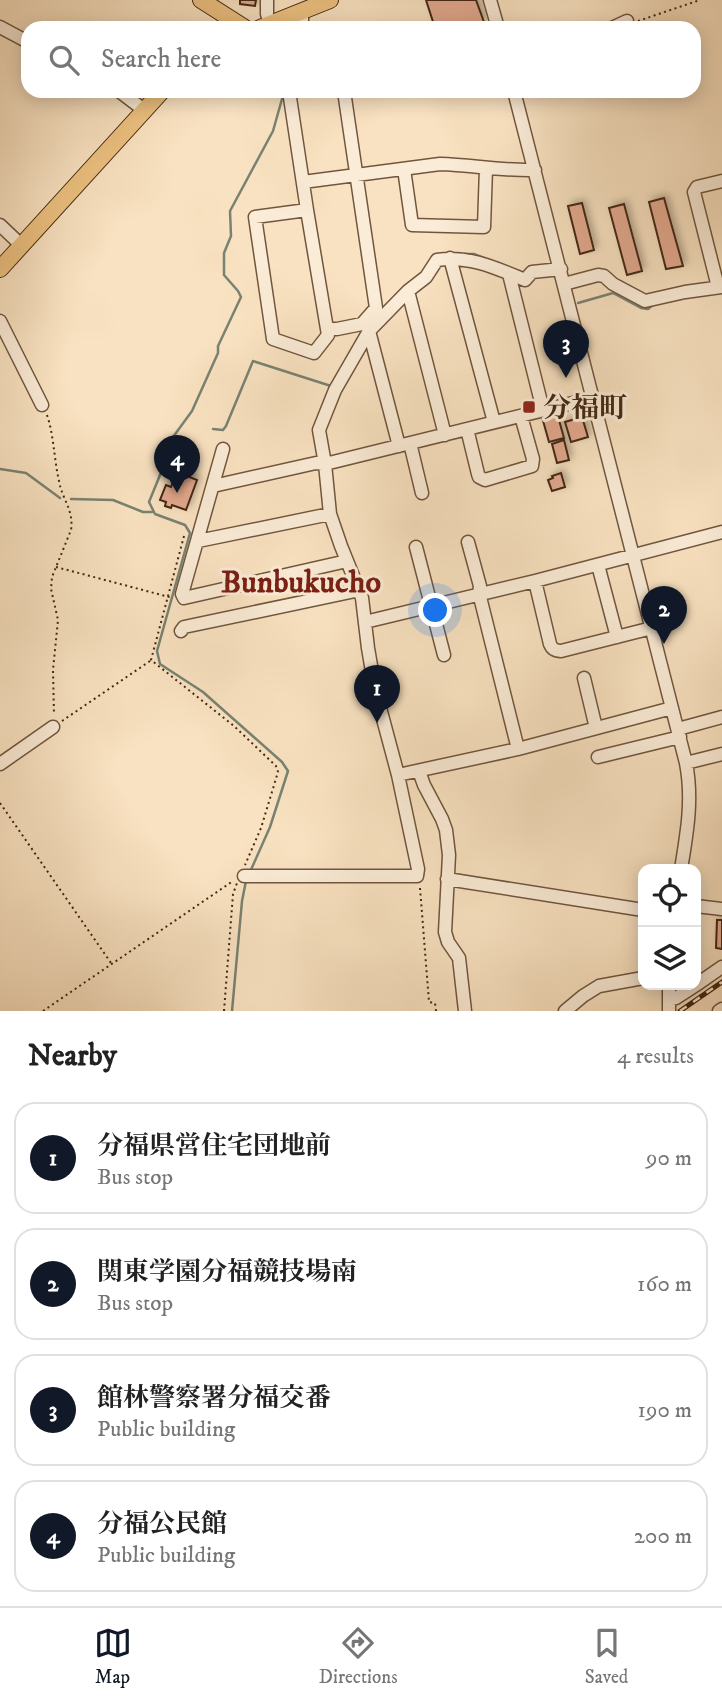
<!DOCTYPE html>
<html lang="en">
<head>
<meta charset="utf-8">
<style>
	:root { --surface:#fff; --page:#f6f6f6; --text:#222; --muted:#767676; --line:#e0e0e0; --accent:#111827 }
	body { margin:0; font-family:"IM FELL DW Pica","Noto Serif JP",serif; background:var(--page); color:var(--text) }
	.controls { position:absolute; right:21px; bottom:21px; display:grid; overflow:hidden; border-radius:14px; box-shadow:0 4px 18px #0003 }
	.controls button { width:63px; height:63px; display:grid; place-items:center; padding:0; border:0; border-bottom:2px solid var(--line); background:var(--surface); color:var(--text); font:35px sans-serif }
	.you { position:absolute; left:436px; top:611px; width:24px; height:24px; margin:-18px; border:5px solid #fff; border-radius:50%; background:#1a73e8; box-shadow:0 0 0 10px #1a73e833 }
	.badge { display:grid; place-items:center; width:46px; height:46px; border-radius:50%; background:var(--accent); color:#fff; font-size:23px; font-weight:700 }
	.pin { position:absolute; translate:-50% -58px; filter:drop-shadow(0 2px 4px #0008) }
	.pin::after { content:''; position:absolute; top:37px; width:24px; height:21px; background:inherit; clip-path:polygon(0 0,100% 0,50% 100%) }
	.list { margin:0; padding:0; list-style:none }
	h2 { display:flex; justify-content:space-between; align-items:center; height:91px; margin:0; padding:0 28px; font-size:30px }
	h2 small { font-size:23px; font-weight:400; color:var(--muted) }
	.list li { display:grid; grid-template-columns:46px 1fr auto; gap:21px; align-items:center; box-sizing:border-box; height:112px; margin:0 14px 14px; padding:0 14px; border:2px solid var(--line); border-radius:21px }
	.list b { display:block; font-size:26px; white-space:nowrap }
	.list p { margin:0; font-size:23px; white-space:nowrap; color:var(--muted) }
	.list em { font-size:23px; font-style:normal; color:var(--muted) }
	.icon { flex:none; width:38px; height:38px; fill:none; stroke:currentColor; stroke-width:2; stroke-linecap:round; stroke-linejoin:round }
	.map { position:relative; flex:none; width:722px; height:1011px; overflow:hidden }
	.search { position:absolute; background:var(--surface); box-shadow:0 4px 18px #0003; left:21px; right:21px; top:21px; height:77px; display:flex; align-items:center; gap:18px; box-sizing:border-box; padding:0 24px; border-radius:21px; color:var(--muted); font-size:26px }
	.sheet { height:595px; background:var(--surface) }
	nav { display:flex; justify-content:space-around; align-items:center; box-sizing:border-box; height:98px; border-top:2px solid var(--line); background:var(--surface); font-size:19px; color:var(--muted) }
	nav a { display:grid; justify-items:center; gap:4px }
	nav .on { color:var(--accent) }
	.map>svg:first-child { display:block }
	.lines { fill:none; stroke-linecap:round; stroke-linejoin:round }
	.stream { stroke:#798272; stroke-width:2.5 }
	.building { fill:#e2a88e; stroke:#422812; stroke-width:2; filter:url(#shadow) }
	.minor-casing { stroke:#70563e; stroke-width:15 }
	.major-casing { stroke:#422812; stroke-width:18 }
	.path { stroke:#422812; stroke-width:2; stroke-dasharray:2 3.5; stroke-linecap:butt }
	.minor { stroke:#fbecd7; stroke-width:12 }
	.major { stroke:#ecc180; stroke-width:16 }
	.rail-casing { stroke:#422812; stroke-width:5 }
	.rail { stroke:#fbecd7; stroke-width:2.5; stroke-dasharray:8; stroke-linecap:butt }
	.poi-dot { fill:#8f2418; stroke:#fbecd7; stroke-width:2.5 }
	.labels { text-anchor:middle; stroke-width:6; stroke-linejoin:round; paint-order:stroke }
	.poi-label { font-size:28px; font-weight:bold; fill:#422812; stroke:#fbecd7; text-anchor:start }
	.quarter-label { font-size:32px; font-weight:bold; fill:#7a1f14; stroke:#fbecd7 }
</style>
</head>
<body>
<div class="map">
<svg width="722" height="1011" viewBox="0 0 722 1011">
	<defs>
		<filter id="shadow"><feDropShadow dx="3.5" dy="-3.5" stdDeviation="3.5" flood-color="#0004"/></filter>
	</defs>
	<rect width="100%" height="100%" fill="#f9e2c1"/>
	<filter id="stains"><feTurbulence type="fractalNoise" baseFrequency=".00286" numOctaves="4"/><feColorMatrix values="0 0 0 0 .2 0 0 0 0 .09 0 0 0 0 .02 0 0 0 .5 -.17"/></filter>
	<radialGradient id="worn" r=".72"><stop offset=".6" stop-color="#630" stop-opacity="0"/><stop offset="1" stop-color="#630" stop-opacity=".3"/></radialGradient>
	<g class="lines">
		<!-- stream -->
		<path class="stream" d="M465,254H474L489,260
			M578,303L613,293L641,308L648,309L653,305
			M213,429L223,430L226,426L253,361L331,386L332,385
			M0,469L26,473L60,498
			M71,499L113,500L143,512H152
			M250,872L270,827L288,771L282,762L203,692L160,664L157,651L190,533L185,525L155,514L149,502L169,453L173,437L192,411L218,353V346L241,297L238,291L224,275V253L231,236L230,211L273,131L282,99
			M232,1011L242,901L246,881"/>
	</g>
	<!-- building -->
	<path class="building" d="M240,0H256L255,6L240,4Z
		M426,0H476L484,22L464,28H435Z
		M664,198L683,266L666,269L649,202Z
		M582,203L594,250L580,254L568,206Z
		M624,204L642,271L627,275L609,208Z
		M557,413L564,438L549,442L542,417Z
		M582,417L588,437L571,442L565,422Z
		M564,440L569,460L557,463L552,444Z
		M181,470L189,473L187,476L197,480L186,510L172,505L171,508L165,506L166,502L160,500L166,485L171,487L175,477L170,475L171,472L180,473Z
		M561,473L565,487L552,491L548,480L553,478L552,476Z
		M717,920H722V949L716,948Z"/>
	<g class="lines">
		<defs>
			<path id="minor" d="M267,0V14L270,24
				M490,0L498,28
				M302,12V28
				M0,27L28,42
				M612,28L627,21
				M119,91L144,110
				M289,91L307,210L255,217L273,339L314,353L328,335L327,329H337L362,324L376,308L344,91
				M514,91L686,763C693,799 687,833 681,869
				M404,169L412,225L484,227L486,168
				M303,182L440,164C472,165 503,171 535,170
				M307,210L327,329
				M0,225L21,245
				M450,258L494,422
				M509,274L543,410
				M564,284L598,275L604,276L613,284L645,301L685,292L722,287
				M718,287L694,192L697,187L722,181
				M408,291L445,435
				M0,321L42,405
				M369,331L399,446
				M467,429L478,474L479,477L485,480L532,466L533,459L521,416
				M410,443L422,493
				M223,449L182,594L184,598L347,561
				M213,486L316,463L325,464L593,398
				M198,541L330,514
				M468,542L480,586L479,593L518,749
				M416,547L444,655
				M598,565L617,637
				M535,581L550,644C552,649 555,651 561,651L652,628
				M365,622L535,581L722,532
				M181,631L184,627L360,590
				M584,678L596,728
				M678,729L722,717
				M598,757L680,737
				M686,763L722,754
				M0,764L53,727
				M419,771L424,785L442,819L446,830L449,855L445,932L448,942L459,958L465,1011
				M398,775L518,749L672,708
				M244,876H417L418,869L398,775L375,689L368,648L362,598L341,546L330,514L325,464L319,430L335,390L369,331L408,291L426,277L437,260C468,255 496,268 525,280L532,272L561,269
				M447,879L643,910
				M696,906L722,909
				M669,985V1011
				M696,985L722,967
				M669,1000L676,998L696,985
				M565,1011L583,996L599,986L643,978
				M719,1011L722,1009"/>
			<path id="major" d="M201,0L245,28
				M260,28L330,0
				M0,269L162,91"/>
		</defs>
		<!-- minor casing -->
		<use href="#minor" class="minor-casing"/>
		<!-- major casing -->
		<use href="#major" class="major-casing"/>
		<!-- path -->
		<path class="path" d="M638,21L700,0
			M47,415C54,436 54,459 59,481C62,499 74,510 71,530L52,577L51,589L58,620L53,670L54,715
			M184,536L151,660L234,726L276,766L278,772L261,828L245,865
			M56,567L173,598
			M62,721L150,661
			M0,803L111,963
			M420,888L429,1002L435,1003L436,1011
			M43,1011L233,881
			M224,1011L233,894L237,883"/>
		<!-- minor -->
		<use href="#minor" class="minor"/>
		<!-- major -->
		<use href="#major" class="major"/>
		<defs>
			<path id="rail" d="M680,1011L722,982"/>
		</defs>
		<!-- rail casing -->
		<use href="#rail" class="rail-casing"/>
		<!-- rail -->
		<use href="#rail" class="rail"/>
	</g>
	<!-- markers -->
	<rect class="poi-dot" x="522" y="400" width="14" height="14" rx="3.5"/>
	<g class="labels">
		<!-- poi labels -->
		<g class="poi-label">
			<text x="543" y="417">分福町</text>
		</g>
		<!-- quarter labels -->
		<g class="quarter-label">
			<text x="301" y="592">Bunbukucho</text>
		</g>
	</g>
	<rect width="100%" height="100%" filter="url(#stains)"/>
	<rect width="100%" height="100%" fill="url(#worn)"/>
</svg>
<div class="controls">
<button><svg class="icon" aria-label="locate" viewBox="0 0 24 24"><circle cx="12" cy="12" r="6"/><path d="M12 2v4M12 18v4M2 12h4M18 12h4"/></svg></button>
<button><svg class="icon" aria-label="layers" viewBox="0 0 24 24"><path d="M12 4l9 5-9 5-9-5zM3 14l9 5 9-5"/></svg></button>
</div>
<div class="you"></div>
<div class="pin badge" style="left:377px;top:723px">1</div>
<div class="pin badge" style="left:664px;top:644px">2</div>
<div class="pin badge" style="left:566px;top:378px">3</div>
<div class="pin badge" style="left:177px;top:493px">4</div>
<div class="search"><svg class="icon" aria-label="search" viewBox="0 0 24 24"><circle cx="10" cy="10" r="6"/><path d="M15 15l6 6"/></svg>Search here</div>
</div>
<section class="sheet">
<h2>Nearby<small>4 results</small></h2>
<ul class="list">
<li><span class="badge">1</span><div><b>分福県営住宅団地前</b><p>Bus stop</p></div><em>90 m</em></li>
<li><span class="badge">2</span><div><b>関東学園分福競技場南</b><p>Bus stop</p></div><em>160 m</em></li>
<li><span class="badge">3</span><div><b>館林警察署分福交番</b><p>Public building</p></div><em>190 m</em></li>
<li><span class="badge">4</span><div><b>分福公民館</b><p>Public building</p></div><em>200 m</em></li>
</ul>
</section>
<nav>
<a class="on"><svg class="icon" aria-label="map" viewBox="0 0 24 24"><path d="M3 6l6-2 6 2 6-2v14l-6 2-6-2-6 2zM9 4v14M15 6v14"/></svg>Map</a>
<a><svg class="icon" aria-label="directions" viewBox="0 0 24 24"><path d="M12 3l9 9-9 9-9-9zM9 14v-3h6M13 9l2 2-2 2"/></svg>Directions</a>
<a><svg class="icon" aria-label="saved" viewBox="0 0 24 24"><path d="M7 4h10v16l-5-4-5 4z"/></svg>Saved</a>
</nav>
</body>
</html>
